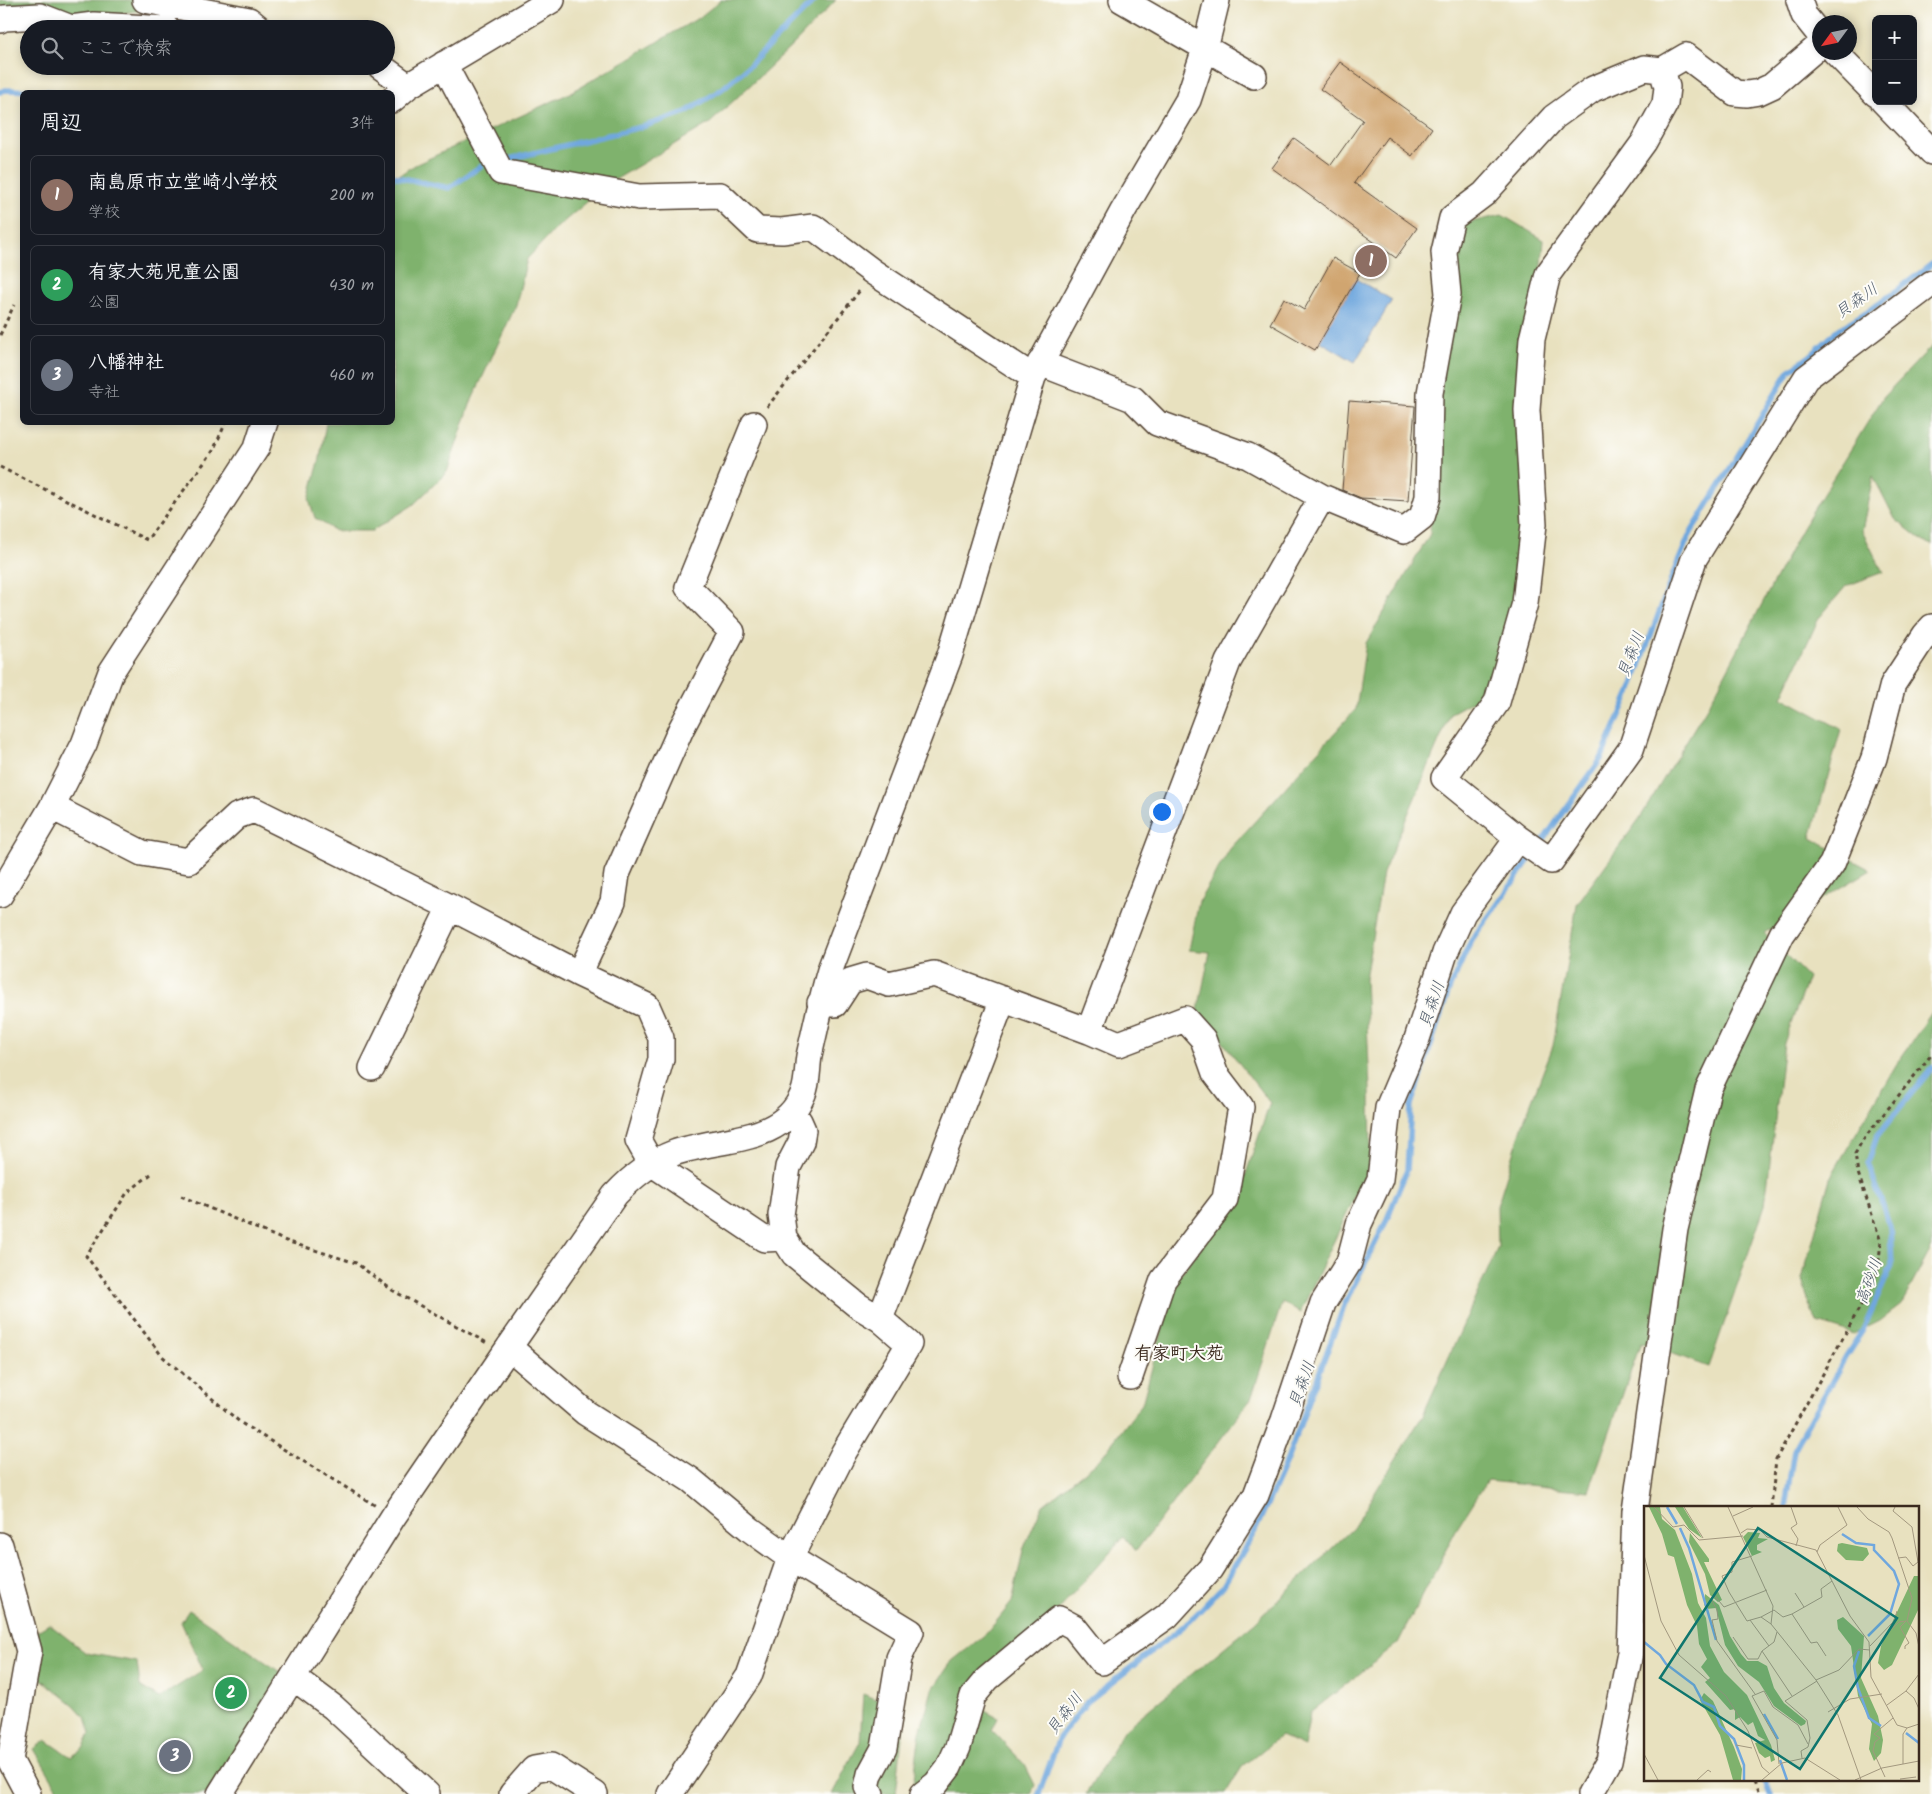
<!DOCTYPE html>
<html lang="ja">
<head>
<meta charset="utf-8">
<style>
	:root { --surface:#171b24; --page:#20242c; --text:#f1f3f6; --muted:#9ea1a6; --line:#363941; --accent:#0f766e }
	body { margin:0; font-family:Kalam,"Klee One",sans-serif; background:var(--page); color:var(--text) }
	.controls { position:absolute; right:15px; top:15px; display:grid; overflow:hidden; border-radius:8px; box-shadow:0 2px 8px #0003 }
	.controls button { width:45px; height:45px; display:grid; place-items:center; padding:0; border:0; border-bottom:1px solid var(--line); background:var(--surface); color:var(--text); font:25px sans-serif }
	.compass { position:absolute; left:1812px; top:15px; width:45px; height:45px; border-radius:50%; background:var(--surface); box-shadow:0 2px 8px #0003; rotate:237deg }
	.you { position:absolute; left:1161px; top:811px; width:18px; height:18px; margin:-12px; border:4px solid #fff; border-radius:50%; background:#1a73e8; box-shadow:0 0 0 8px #1a73e833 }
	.badge { display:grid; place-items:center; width:32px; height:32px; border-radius:50%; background:var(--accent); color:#fff; font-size:16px; font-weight:700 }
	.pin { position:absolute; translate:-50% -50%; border:2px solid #fff; box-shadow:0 1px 5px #0006 }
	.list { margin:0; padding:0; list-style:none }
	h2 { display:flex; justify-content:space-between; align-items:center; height:65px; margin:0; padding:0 20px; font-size:21px }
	h2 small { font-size:16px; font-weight:400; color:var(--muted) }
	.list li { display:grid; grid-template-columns:32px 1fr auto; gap:15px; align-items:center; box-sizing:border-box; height:80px; margin:0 10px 10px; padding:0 10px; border:1px solid var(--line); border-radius:8px }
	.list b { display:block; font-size:19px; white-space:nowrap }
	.list p { margin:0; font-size:16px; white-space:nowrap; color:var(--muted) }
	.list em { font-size:16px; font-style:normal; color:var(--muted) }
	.icon { flex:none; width:28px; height:28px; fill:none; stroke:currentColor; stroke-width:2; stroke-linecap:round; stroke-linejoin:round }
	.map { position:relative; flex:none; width:1932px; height:1794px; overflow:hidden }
	.search { position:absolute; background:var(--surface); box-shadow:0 2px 8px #0003; left:20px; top:20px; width:375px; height:55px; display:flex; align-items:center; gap:12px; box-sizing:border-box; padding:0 18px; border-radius:28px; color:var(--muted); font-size:19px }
	.panel { position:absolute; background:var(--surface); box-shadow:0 2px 8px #0003; left:20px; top:90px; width:375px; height:335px; border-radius:8px }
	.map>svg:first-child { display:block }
	.forest { fill:#7fb26d; stroke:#5d6e46 }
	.water { fill:#6fa7de; stroke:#55687e }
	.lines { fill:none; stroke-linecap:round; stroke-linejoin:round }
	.stream { stroke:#6fa7de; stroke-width:5.5 }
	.building { fill:#d0a570 }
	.minor-casing { stroke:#554536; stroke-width:28 }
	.path { stroke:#554536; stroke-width:3; stroke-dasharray:4 4; stroke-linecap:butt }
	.minor { stroke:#fff; stroke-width:25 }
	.labels { text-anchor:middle; stroke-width:4; stroke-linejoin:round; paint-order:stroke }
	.water-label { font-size:16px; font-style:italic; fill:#505c6b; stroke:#fdfcf7 }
	.quarter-label { font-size:18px; font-weight:bold; fill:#3b2a1e; stroke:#fdfcf7 }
	.inset-river { fill:none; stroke:#6fa7de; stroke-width:2.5 }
	.inset-road { fill:none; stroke:#a3987f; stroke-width:1 }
	.view { fill:#0f766e; fill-opacity:0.15; stroke:#0f766e; stroke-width:2.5 }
	.inset-edge { fill:none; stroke:#3b2a1e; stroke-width:2.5 }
</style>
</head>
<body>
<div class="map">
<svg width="1932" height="1794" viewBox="0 0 1932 1794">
	<rect width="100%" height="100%" fill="#fdfcf7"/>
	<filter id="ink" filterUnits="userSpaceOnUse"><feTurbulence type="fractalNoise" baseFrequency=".02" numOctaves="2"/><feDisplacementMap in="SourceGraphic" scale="10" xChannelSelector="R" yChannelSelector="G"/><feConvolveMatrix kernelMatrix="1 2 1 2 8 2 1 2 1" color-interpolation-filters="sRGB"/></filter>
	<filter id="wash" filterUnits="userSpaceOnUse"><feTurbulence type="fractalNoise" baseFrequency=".0096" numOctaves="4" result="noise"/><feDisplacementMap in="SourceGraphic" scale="20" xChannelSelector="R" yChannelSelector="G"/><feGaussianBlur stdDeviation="1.12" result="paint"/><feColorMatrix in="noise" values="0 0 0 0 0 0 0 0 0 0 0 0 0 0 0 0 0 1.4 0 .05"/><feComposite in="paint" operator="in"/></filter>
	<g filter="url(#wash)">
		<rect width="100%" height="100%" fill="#e8e1bf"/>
		<!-- forest -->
		<path class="forest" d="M0,0H215L22,27H0Z
			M721,0H836L794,44L710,123L608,184L554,230L527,259L516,305L471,402L447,472L413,505L372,531H335L315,518L309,499L320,458L326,423L392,422L393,179L415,165L570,93L700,17Z
			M1502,215L1544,240L1514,597L1491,691L1451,713L1383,873L1365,979L1370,1089L1371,1163L1300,1313L1282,1302L1251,1399L1136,1551L1124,1536L1069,1598L968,1702L998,1718L992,1730L1025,1765L1035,1785L1031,1794H912L920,1732L932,1690L952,1661L987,1633L1012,1602L1023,1550L1042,1506L1099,1460L1142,1404L1176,1280L1237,1200L1270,1103L1198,1010L1210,952L1189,950L1199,901L1230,849L1356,709L1366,643L1430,534L1434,454L1448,328L1463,224Z
			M1932,346V545L1924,542L1895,519L1873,476L1862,531L1883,572L1846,586L1819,618L1782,697L1841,729L1811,838L1871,870L1764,933L1808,977L1784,1043L1765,1205L1709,1367L1641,1342L1589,1491L1487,1481L1456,1530L1398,1643L1310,1713L1304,1747L1280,1736L1242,1767L1225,1794H1086L1125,1729L1254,1623L1353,1528L1423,1415L1498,1247L1497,1206L1525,1118L1553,1046L1577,904L1640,818L1713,697L1802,528L1884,396Z
			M1932,1012V1247L1901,1305L1880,1321L1854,1334L1818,1323L1811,1311L1802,1279L1830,1178L1896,1065Z
			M189,1610L286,1676L214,1794H61L34,1749L46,1740L71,1757L83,1749L90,1733L85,1717L74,1705L40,1678L42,1658L36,1632L49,1624L86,1653L137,1662L140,1686L159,1698L203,1670L181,1622Z
			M863,1694L905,1710L896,1794H832L860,1742Z"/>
		<!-- water -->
		<path class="water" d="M1356,279L1392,300L1355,362L1320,341Z"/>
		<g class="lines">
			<!-- stream -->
			<path class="stream" d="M0,92L5,90L44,91L52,92
				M509,159L645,126L686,112L722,89L749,66L815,0
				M392,176L449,188L481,166
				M1539,846L1601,759L1631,690L1673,574L1689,536L1789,371L1810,356L1839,329L1880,303L1932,264
				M1785,1508L1794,1450L1846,1356L1863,1330L1892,1265L1890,1227L1868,1163L1877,1136L1932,1068
				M1766,1780L1771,1794
				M1039,1794L1059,1738L1087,1702L1190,1621L1223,1586L1255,1531L1287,1460L1345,1303L1384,1226L1407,1170L1411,1105L1450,987L1471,941L1532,856"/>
		</g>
		<g id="blocks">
			<!-- building -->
			<path class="building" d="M1340,62L1432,128L1412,156L1387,137L1354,183L1417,228L1396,258L1272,168L1294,138L1331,165L1363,120L1320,89Z
				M1333,258L1360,273L1315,350L1270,324L1284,298L1304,310Z
				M1349,401L1415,406L1408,501L1361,498L1342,490Z
				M174,1742L188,1752L176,1769L163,1760Z"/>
		</g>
	</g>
	<g filter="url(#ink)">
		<use href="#blocks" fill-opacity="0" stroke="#554536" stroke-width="1"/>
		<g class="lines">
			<defs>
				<path id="minor" d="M145,0L249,20L260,29
					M1122,0L1254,76
					M1799,0L1804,15L1820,35
					M0,20L4,18L40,16L71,28L94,25L167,29
					M1835,52L1876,94
					M444,64L501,172L639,197L720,195L757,230L782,231L813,227L873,272L1033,377
					M380,66L408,86
					M1662,70L1667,87L1665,104L1644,142L1548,274L1532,339L1527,410L1534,524L1525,603L1497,702L1444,778L1518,838L1551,861L1631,749L1694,559L1806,378L1932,283
					M392,100L408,86L552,0
					M1883,101L1932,152
					M1040,363L1133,399L1157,423L1248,456L1322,497L1404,531L1422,517L1428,497L1430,393L1448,294L1444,252L1452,218L1484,194L1554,117L1593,89L1644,68L1662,70L1686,56L1735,93L1747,94L1759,92L1772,86L1820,45
					M754,424L688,587L732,632L681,729L617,874L613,902L579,974L647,1006L661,1038V1059L638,1140L651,1163L764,1239L784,1238
					M52,807L142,853L189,861L237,816L254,810L450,907L579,974
					M0,895L52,807L84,744L111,672L257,447L265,422
					M820,1003L835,1004L850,981L867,976L889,984L934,974L1089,1031L1228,662L1322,497
					M1089,1031L1119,1044L1185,1019L1203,1039L1215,1073L1241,1107L1225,1199L1163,1280L1130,1377
					M372,1068L450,907
					M880,1319L1003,999
					M509,1347L586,1413L691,1480L751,1530L790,1558L911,1632L899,1658L884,1748L870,1774L867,1787L871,1794
					M0,1545L29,1651L10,1760L28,1794
					M293,1677L333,1707L427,1794
					M220,1794L393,1517L505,1353L615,1195C632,1177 650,1162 674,1153C718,1137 782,1145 803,1094C808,1083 807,1068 809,1056C816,1026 822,996 831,967L950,655L1033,377L1123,211L1188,100L1205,49L1217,0
					M512,1794L534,1769L551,1766L595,1794
					M670,1794L749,1676L790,1558L844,1452L909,1344L880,1319L857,1305L794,1254L784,1238L781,1215L788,1167L801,1142L803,1130L799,1121L791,1115
					M923,1794L936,1784L949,1767L958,1747L973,1696L987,1679L1059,1619L1074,1627L1102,1662L1167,1616L1210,1569L1256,1495L1284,1420L1323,1303L1349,1262L1359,1224L1380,1179L1388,1108L1416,1042L1445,953L1463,913L1518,838
					M1590,1794L1609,1761L1630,1653L1635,1511L1675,1229L1708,1090L1782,934L1832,864L1874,758L1893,684L1925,635L1932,627"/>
			</defs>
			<!-- minor casing -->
			<use href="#minor" class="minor-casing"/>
			<!-- path -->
			<path class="path" d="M0,335L14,305
				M767,407L861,289
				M0,467L147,540L213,451L226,422
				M151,1174L127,1193L86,1256L162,1356L241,1423L376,1506
				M181,1196L286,1241L356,1263L392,1290L487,1343
				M1771,1508L1776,1459L1871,1287L1878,1268L1881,1242L1858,1173L1855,1154L1862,1141L1932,1054
				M1755,1780L1760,1794"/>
			<!-- minor -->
			<use href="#minor" class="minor"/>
		</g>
	</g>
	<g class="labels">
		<!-- water labels -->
		<g class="water-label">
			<text transform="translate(1856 300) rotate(-35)" y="6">貝森川</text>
			<text transform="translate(1630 654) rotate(-69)" y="6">貝森川</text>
			<text transform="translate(1431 1004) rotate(-71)" y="6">貝森川</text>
			<text transform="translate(1868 1281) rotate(-70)" y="6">高砂川</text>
			<text transform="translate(1301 1384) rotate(-70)" y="6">貝森川</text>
			<text transform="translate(1064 1713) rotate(-53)" y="6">貝森川</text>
		</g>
		<!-- quarter labels -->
		<g class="quarter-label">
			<text x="1179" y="1359">有家町大苑</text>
		</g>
	</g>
	<!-- overview -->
	<g transform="translate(1644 1506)">
		<rect width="275" height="275" fill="#e8e1bf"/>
		<path d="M5,1H16L18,13L31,24L48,68L54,97L62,112L66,140L80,166L103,189L127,239L131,254L127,256L126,250L121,252L115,247L111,237L121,234L114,230L109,216L104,219L96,211L91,214V203L86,204L61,176L66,172L57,161L63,153L55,138L53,120L43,99L30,51L24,49L18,28ZM31,1H39L58,32L45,23ZM104,26L116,27L114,32L124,33L113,39V44L118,46L108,50L99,31ZM46,27L65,53V56H60L78,94L74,96L66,89L61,68L45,36ZM198,37L223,42L225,48L219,55L202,54L193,45L194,38ZM270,70H275V102L248,159L240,164L234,157L237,140ZM61,88L75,99L86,130L97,148L103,155H114L123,160L130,182L140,197L162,215L161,218L157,220L130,200L115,176L94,160L81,139L72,102L62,103L60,98ZM199,111L220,130L217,172L234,210L239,234L237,247L230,255L225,243L228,218L214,190L207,140L194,123L193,114ZM60,187L69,195L90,241L98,263L97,274H89L76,229L56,194Z" fill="#7fb26d"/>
		<path class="inset-river" d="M23,1L33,18M36,22L45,42L72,134M198,28L212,37L230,39V44L250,65L255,78L246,108L224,130M0,136L16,149L22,158L50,179L59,196L70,201L76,220L90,233L100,259V274M215,145L210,160L214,182L225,212L237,220M120,208L134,233M262,227L275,237M136,254L143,274"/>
		<path class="inset-road" d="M10,1L29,21L40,19L55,34L99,30M40,1L59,32M84,1L129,100L127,118M147,1L153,18L147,22L154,33L152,40M213,1L224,13L245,26L248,32L268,92L263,115L272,127L275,141M251,1L249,5L268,21L274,56L269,60L262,51L254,52M89,10L109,1M97,27L103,23L116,24L123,31L172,44L206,110L225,136L227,171L253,219L263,222M173,46L176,39L203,19L194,1M0,49L17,115L35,149L82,190L104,225L118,261L126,268M108,50L88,56V66L78,70L85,86L103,115L117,111L127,118L172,174L194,209L217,274M151,87L160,101M148,108L178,91L177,83L188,75M117,111L130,104L139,111L148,108L167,137L173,136L182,150M106,114L125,140M133,126L130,136L118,145L148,190M241,129L255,116L262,115M89,131L104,153H114L118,145M226,140L250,115L253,105M261,143V140L265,137L256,121L262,115M172,174L195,164L215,143L226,144M262,185L270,192L275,203M111,188L73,135L68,114L74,113L73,104L67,93L70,89L80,101L123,84M243,199L262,185L275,168M184,206L206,193L238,188M92,239L108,242M0,248L14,274M158,252L157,245L164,241L166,232L163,214L141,195L173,175M135,258L133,234L108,190L120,185L129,201L154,219L164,238M259,258V228L263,222L275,218M241,271L229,245L231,236L236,232L230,228L249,212M256,273L272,271M53,274L64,264L67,266M118,274L138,257L161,252L196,274M211,274L238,262L275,255"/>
		<path class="view" d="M114,22L253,112L156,263L16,172Z"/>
		<rect width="275" height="275" class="inset-edge"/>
	</g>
</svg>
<div class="controls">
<button>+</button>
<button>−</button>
</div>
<svg class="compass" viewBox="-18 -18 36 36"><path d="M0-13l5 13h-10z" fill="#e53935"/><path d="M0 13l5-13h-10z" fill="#9ea1a6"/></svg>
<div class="you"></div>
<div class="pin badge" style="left:1371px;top:261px;background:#8d6e63">1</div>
<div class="pin badge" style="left:231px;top:1693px;background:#2e9e5b">2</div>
<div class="pin badge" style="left:175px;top:1756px;background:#6b7280">3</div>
<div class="search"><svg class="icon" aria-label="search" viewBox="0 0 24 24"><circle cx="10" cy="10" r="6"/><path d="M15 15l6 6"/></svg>ここで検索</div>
<section class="panel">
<h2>周辺<small>3件</small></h2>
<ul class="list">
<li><span class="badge" style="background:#8d6e63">1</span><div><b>南島原市立堂崎小学校</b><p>学校</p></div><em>200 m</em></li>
<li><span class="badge" style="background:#2e9e5b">2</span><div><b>有家大苑児童公園</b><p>公園</p></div><em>430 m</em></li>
<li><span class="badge" style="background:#6b7280">3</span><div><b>八幡神社</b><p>寺社</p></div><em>460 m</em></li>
</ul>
</section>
</div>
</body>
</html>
